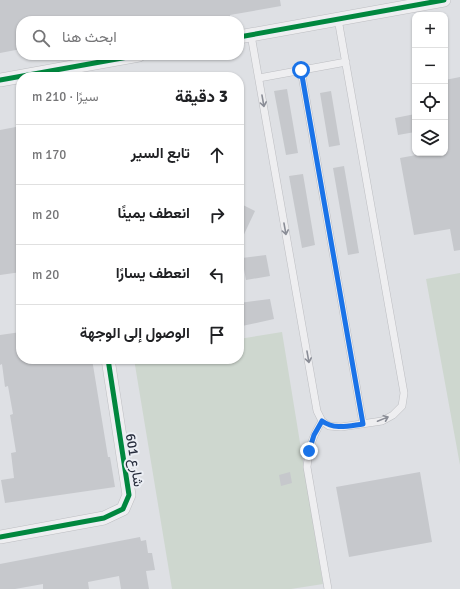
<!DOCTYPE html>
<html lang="ar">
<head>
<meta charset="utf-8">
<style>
	:root { --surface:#fff; --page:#f2f2f2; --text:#202124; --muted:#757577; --line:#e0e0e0 }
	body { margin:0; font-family:Signika,Vazirmatn,sans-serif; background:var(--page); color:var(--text); direction:rtl }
	.controls { position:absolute; right:12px; top:12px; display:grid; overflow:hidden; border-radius:8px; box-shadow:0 1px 3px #0004 }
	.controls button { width:36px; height:36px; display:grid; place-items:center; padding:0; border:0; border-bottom:1px solid var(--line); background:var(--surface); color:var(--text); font:20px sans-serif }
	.stop { position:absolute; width:12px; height:12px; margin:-9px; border:3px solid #1a73e8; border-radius:50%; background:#fff }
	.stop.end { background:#1a73e8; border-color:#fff; box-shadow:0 1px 4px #0008 }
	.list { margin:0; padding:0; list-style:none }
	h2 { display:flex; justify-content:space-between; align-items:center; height:52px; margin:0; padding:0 16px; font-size:17px }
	h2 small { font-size:13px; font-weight:400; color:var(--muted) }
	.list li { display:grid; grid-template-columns:26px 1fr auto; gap:12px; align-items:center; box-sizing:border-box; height:60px; padding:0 16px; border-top:1px solid var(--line) }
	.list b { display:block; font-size:15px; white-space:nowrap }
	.list em { font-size:13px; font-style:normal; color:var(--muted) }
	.icon { flex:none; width:22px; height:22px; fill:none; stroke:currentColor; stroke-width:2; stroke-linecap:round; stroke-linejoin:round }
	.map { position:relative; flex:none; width:460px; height:589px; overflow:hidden; direction:ltr }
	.search { position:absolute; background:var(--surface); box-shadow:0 1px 3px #0004; left:16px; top:16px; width:228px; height:44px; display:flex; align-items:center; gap:10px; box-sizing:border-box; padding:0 14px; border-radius:16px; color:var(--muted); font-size:15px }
	.panel { position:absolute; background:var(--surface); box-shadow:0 1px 3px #0004; left:16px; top:72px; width:228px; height:292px; border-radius:16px; direction:rtl }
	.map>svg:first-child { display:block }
	.green { fill:#ced7cf }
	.building { fill:#c6c8cc }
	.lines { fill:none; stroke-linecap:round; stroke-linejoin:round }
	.service-casing { stroke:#bdbec2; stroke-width:8 }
	.minor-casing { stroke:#bdbec2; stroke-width:14 }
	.service { stroke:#eeeef0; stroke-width:7 }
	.minor { stroke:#eeeef0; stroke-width:13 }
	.cycleway-casing { stroke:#ebeef4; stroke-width:8 }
	.cycleway { stroke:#00873e; stroke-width:5 }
	.oneway { stroke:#8a8d96 }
	.route { stroke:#1a73e8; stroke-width:5 }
	.labels { text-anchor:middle; stroke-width:4; stroke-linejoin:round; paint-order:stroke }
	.street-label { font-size:14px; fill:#262c3c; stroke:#ebeef4 }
</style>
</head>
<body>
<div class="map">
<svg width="460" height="589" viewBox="0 0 460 589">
	<rect width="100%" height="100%" fill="#dee0e4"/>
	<!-- green -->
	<path class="green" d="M460,273V465L426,279Z
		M282,332L323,584L291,589H172L134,359H239V339Z"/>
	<!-- building -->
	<path class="building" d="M0,0H280L281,6L230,15V16L205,21H21V49L0,53Z
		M460,77V250L454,251L450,229L414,235L400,158L427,153H445V80Z
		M287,89L298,153L286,155L274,91Z
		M331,91L340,145L329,147L320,93Z
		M415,114V132L398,135L395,118Z
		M21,126V272L0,275V130Z
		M344,166L359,253L348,255L333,168Z
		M303,174L315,245L302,248L289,176Z
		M239,203L255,211L239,245Z
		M266,255L270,276L246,280L242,258Z
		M270,299L274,319L242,326L239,303Z
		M21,332V359H92L108,457H110L115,487L5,503L1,480L14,478L11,453L16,452L10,415L13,414L8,386L5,387L2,364L0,365V335Z
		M290,472L292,483L281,486L279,475Z
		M420,472L432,542L349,557L336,487Z
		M140,537L141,541L146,540L148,553H152L155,570L146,571L149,589H121L119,576L88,582L89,589H43V584L15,589H0V564Z"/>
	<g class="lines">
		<defs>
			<path id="service" d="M251,35L317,411L322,421L329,426L341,427L382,421L393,415L402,406L404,393L338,19
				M301,70L363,424
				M259,78L346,62
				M322,421C312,437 309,448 307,467L328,589"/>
			<path id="minor" d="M239,37L444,0
				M0,80L139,55
				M0,537L104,518L123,509L129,495L108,359"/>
		</defs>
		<!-- service casing -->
		<use href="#service" class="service-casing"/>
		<!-- minor casing -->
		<use href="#minor" class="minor-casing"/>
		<!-- service -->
		<use href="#service" class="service"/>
		<!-- minor -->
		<use href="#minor" class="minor"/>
		<defs>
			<path id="cycleway" d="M239,37L444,0
				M0,80L139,55
				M0,537L104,518L123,509L129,495L108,359"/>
		</defs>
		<!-- cycleway casing -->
		<use href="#cycleway" class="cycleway-casing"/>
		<!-- cycleway -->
		<use href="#cycleway" class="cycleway"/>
	</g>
	<!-- one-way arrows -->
	<defs><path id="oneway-shaft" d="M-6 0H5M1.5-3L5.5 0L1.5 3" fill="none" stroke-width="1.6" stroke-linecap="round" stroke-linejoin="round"/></defs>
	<g class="oneway">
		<use href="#oneway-shaft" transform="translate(263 101) rotate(80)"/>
		<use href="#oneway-shaft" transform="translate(285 229) rotate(80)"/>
		<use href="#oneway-shaft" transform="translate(308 357) rotate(80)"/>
		<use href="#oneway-shaft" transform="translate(383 419) rotate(-22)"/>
	</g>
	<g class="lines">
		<!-- route -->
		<path class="route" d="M301,70L363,424C348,426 335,430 322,421L314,435L309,451"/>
	</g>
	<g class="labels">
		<!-- street labels -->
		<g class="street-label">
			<text transform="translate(135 460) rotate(81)" y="5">شارع 601</text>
		</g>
	</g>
</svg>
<div class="controls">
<button>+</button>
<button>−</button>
<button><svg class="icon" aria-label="locate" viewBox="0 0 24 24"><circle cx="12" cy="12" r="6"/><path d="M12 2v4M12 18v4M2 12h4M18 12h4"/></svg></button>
<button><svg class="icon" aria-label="layers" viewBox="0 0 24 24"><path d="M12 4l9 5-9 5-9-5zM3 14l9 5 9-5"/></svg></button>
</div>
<div class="stop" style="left:301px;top:70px"></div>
<div class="stop end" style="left:309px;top:451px"></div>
<div class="search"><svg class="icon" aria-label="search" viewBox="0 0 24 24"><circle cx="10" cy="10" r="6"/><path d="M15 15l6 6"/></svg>ابحث هنا</div>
<section class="panel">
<h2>3 دقيقة<small>سيرًا · 210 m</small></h2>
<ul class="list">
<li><svg class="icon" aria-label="ahead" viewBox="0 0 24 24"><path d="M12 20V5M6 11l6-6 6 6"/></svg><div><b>تابع السير</b></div><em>170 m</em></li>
<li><svg class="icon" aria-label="right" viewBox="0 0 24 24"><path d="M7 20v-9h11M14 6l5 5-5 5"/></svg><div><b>انعطف يمينًا</b></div><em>20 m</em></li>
<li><svg class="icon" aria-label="left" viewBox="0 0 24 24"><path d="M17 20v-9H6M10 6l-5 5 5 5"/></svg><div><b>انعطف يسارًا</b></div><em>20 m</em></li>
<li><svg class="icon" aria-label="arrive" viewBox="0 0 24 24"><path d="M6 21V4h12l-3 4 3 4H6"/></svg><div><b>الوصول إلى الوجهة</b></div></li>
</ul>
</section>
</div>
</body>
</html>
